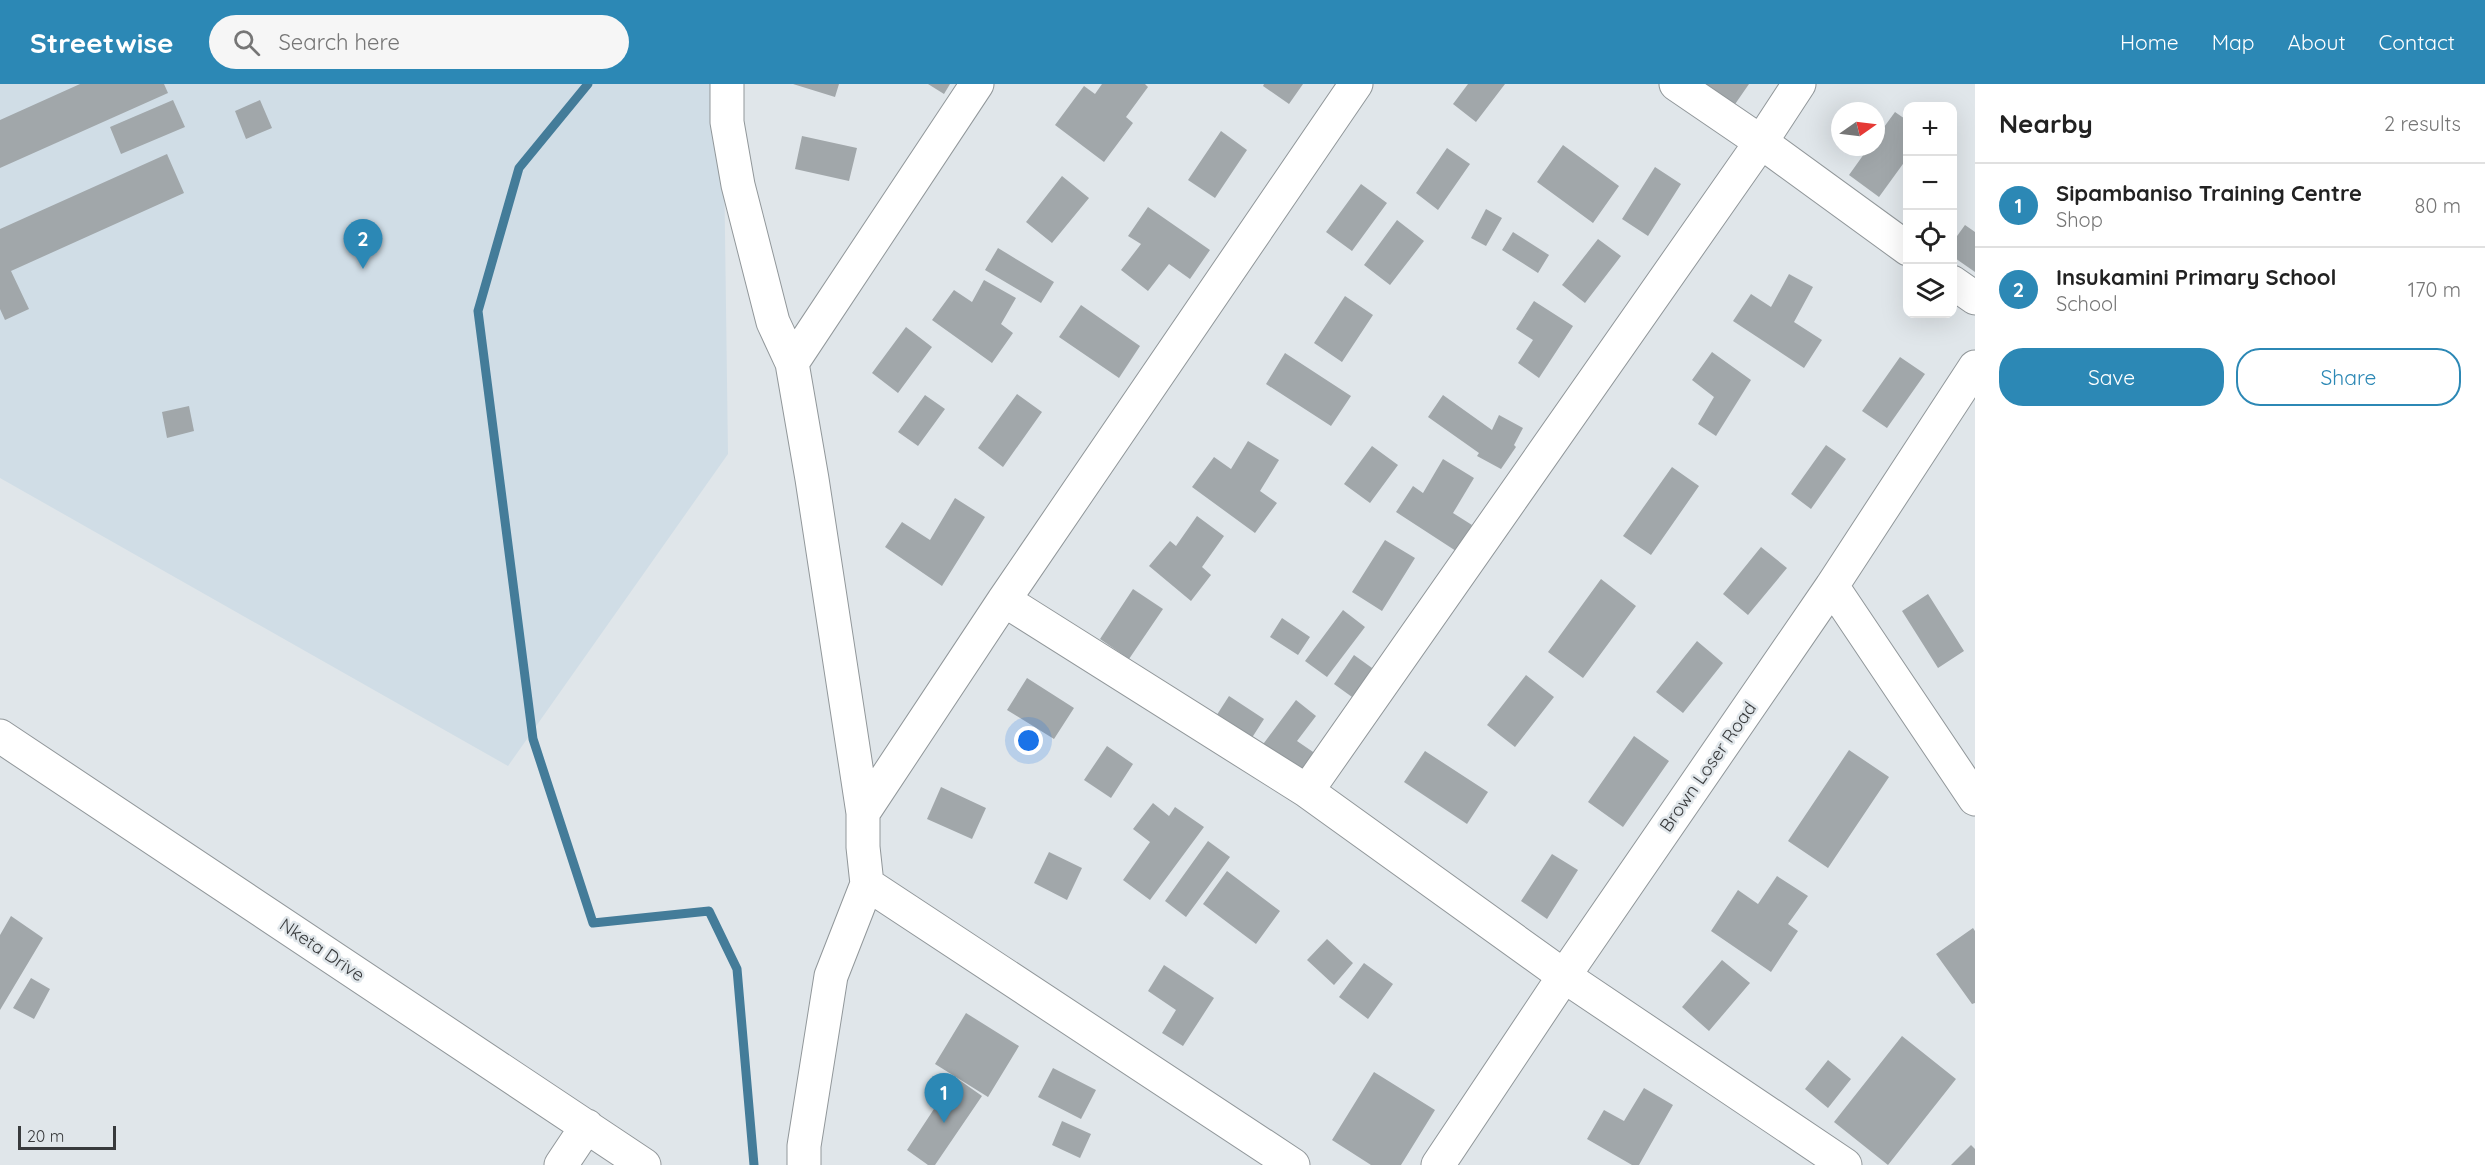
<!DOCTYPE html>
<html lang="en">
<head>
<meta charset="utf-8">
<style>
	:root { --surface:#fff; --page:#f6f6f6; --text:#222; --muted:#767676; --line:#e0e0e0; --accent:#2c88b5 }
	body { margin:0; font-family:Quicksand,sans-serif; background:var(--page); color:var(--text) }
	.controls { position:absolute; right:18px; top:18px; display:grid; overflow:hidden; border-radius:12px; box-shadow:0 6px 24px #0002 }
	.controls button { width:54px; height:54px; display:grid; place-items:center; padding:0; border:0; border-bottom:2px solid var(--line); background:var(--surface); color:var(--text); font:30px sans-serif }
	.compass { position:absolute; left:1831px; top:18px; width:54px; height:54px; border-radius:50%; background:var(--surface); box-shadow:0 6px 24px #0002; rotate:76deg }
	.scale { position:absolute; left:18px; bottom:15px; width:98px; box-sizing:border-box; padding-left:6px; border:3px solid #383a3c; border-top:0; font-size:16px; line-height:21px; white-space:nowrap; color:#383a3c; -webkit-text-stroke:4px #e0e6ea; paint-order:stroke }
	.you { position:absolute; left:1029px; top:657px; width:21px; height:21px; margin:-15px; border:4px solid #fff; border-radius:50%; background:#1a73e8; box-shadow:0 0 0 9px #1a73e833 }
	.badge { display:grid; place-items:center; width:39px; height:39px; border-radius:50%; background:var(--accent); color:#fff; font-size:20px; font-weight:700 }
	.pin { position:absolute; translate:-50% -50px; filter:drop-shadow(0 2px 3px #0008) }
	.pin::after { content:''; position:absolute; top:32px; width:21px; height:18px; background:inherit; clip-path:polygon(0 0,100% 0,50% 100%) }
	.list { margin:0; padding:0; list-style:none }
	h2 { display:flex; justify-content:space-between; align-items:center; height:78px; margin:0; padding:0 24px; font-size:26px }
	h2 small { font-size:20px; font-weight:400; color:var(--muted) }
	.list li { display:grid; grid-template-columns:39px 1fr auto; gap:18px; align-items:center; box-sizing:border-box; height:84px; padding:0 24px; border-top:2px solid var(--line) }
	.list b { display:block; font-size:22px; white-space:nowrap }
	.list p { margin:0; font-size:20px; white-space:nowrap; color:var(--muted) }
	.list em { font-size:20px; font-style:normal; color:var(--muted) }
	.actions { display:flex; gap:12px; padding:18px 24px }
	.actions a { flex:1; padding:14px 0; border:2px solid var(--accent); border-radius:24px; text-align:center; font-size:21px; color:var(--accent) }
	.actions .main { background:var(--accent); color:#fff }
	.icon { flex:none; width:33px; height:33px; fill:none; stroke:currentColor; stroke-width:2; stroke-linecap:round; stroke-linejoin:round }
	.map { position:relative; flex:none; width:1975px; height:1081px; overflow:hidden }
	header { display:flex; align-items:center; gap:36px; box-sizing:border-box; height:84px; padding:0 30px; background:var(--accent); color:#fff }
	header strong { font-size:28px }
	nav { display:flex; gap:33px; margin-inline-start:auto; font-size:21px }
	.search { width:420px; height:54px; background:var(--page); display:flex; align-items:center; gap:15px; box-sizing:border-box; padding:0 21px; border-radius:33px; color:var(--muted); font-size:22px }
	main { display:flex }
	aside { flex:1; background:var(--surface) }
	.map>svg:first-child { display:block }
	.built { fill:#d0dde6 }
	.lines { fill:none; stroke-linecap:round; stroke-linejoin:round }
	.stream { stroke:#447c99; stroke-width:9 }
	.building { fill:#a1a7aa }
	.minor-casing { stroke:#91979a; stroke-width:35 }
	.minor { stroke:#fff; stroke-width:33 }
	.labels { text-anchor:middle; stroke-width:5; stroke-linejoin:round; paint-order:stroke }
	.street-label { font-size:18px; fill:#383a3c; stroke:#e0e6ea }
</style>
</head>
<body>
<header>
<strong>Streetwise</strong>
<div class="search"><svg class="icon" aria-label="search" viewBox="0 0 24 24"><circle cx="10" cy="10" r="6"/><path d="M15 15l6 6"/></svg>Search here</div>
<nav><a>Home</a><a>Map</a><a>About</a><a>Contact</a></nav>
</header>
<main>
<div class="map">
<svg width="1975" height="1081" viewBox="0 0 1975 1081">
	<rect width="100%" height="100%" fill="#e0e6ea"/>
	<!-- built -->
	<path class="built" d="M0,0H723L728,370L508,682L0,394Z"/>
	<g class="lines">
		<!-- stream -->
		<path class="stream" d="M588,0L519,84L478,227L533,655L593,839L709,827L737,885L754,1081"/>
	</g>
	<!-- building -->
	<path class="building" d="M80,0H164L168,9L0,84V36Z
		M793,0H839L835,13Z
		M928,0H950L944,10Z
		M1102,0H1145L1148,3L1126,33L1133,39L1104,78L1055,41L1084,2L1095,10Z
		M1264,0H1303L1289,20L1263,2Z
		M1468,0H1505L1476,38L1453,20Z
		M1706,0H1749L1731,26L1702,6Z
		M173,16L185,43L121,70L110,43Z
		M260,16L272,44L246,55L235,27Z
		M1895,28L1908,37V73L1879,113L1849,91L1869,63H1876V54Z
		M1221,47L1247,66L1215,114L1188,96Z
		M802,52L857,64L849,97L795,85Z
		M1563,61L1619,102L1593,139L1537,98Z
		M1447,64L1470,80L1438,126L1416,109Z
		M167,70L184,109L11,187L29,225L5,236L0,225V145Z
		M1655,83L1681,100L1648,152L1622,135Z
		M1062,92L1089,114L1052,159L1026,138Z
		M1361,100L1387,119L1352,167L1326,148Z
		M1148,123L1210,166L1190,195L1169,180L1148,207L1121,186L1141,160L1128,152Z
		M1486,125L1502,134L1486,162L1471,154Z
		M1397,136L1424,157L1390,201L1364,181Z
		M1965,141L1975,148V188L1952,172V159Z
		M1513,148L1549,171L1538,189L1502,166Z
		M1598,155L1621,172L1585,219L1562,201Z
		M998,164L1054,198L1041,219L985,186Z
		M1789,190L1813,203L1794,238L1822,256L1804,284L1733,237L1751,210L1771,223Z
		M984,196L1016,214L1001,240L1013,249L992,279L932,236L954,206L972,218Z
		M1345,212L1373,231L1342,278L1314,259Z
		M1534,217L1573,242L1539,294L1518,279L1533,256L1516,245Z
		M1081,221L1140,262L1119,294L1059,253Z
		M906,243L932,263L898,309L872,289Z
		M1712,268L1751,296L1716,352L1698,340L1714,313L1692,296Z
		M1285,269L1351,312L1331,342L1266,300Z
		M1900,273L1925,290L1887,344L1862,327Z
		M1017,310L1042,328L1003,383L978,364Z
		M925,311L945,325L918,362L898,348Z
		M1443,311L1492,346L1499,331L1523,344L1514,361L1516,363L1501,385L1477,372L1479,369L1428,333Z
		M189,322L194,347L167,354L162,328Z
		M1248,357L1279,376L1260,407L1277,419L1255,449L1192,403L1214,373L1231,385Z
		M1826,361L1846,375L1811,425L1791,410Z
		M1372,362L1398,381L1370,419L1344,400Z
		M1443,375L1474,394L1453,429L1472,441L1456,467L1396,428L1413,402L1423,409Z
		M1672,383L1699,402L1651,471L1623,452Z
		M955,414L985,433L942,502L885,463L902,438L930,456Z
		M1197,432L1224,452L1202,483L1211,491L1191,517L1149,482L1170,457L1176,462Z
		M1385,456L1415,474L1382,527L1352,508Z
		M1761,463L1787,484L1748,531L1723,510Z
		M1601,495L1636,522L1583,594L1548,568Z
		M1133,505L1163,525L1129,575L1100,555Z
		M1928,510L1964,567L1938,584L1902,527Z
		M1343,526L1365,543L1327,593L1305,577Z
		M1282,534L1310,553L1298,571L1270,553Z
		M1697,557L1723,579L1683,629L1656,608Z
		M1354,571L1379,589L1359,618L1334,600Z
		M1526,591L1554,613L1515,663L1487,641Z
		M1027,594L1074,624L1054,655L1007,626Z
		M1229,612L1264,635L1246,663L1211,640Z
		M1296,616L1316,632L1297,657L1319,672L1306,692L1261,663Z
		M1634,652L1669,677L1623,743L1588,718Z
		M1107,662L1133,680L1111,714L1084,696Z
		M1849,666L1889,693L1828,784L1788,757Z
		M1425,667L1488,708L1467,740L1404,698Z
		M941,703L986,724L972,755L927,735Z
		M1153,719L1169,732L1175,723L1204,743L1150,816L1123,796L1150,758L1133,745Z
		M1208,757L1230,773L1186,833L1165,817Z
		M1049,768L1082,784L1067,816L1034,799Z
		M1552,770L1578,786L1547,835L1521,817Z
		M1227,787L1280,827L1256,860L1203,820Z
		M1777,792L1808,812L1788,840L1798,847L1771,888L1711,847L1738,806L1758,820Z
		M11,832L43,854L0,926V851Z
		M1973,844L1975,847V919L1972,920L1936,870Z
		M1327,855L1353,879L1334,901L1307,876Z
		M1722,876L1750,899L1709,947L1682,923Z
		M1364,879L1393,900L1368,935L1339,913Z
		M1164,881L1214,914L1183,962L1162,949L1176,926L1148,907Z
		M31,894L50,905L34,935L13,924Z
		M966,929L1019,962L988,1013L935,980Z
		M1902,952L1956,995L1888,1081L1834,1038Z
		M1828,976L1851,995L1828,1024L1805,1005Z
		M1053,984L1096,1006L1081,1035L1038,1013Z
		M1374,988L1435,1026L1401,1081H1371L1332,1056Z
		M955,993L982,1012L935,1081H928L907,1066Z
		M1644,1004L1673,1021L1639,1081H1632L1587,1055L1604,1026L1624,1037Z
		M1062,1037L1091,1050L1080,1074L1052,1061Z
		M1971,1061L1975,1065V1081H1951Z"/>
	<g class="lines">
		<defs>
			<path id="minor" d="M727,0V38L738,101L773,238L792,279L812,395L863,729V763L867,800L1293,1081
				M1676,0L1761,58L1908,165
				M1952,198L1975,214
				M792,279L977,0
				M1832,502L1975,715
				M1004,516L1307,707L1564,892L1845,1081
				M0,652L644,1081
				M1307,707L1761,58L1799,0
				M863,729L1004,516L1356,0
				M561,1081L587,1042
				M804,1081V1062L831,892L867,800
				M1438,1081L1564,892L1832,502L1975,283"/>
		</defs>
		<!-- minor casing -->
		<use href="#minor" class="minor-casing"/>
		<!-- minor -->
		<use href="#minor" class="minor"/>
	</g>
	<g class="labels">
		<!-- street labels -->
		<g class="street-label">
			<text transform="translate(1708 683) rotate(-55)" y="6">Brown Loser Road</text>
			<text transform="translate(322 866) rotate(34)" y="6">Nketa Drive</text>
		</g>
	</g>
</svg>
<div class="controls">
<button>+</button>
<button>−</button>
<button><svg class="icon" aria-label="locate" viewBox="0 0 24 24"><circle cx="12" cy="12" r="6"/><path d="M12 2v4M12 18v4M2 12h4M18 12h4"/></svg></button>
<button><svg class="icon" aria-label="layers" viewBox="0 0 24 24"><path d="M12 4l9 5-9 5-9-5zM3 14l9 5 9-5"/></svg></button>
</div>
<svg class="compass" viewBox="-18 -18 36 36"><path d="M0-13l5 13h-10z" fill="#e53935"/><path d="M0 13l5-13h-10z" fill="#767676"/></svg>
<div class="scale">20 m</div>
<div class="you"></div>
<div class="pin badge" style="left:944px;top:1039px">1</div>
<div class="pin badge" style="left:363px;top:185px">2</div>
</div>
<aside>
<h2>Nearby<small>2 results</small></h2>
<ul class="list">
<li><span class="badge">1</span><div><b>Sipambaniso Training Centre</b><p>Shop</p></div><em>80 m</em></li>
<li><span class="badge">2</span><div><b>Insukamini Primary School</b><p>School</p></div><em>170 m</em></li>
</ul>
<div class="actions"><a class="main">Save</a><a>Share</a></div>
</aside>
</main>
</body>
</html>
